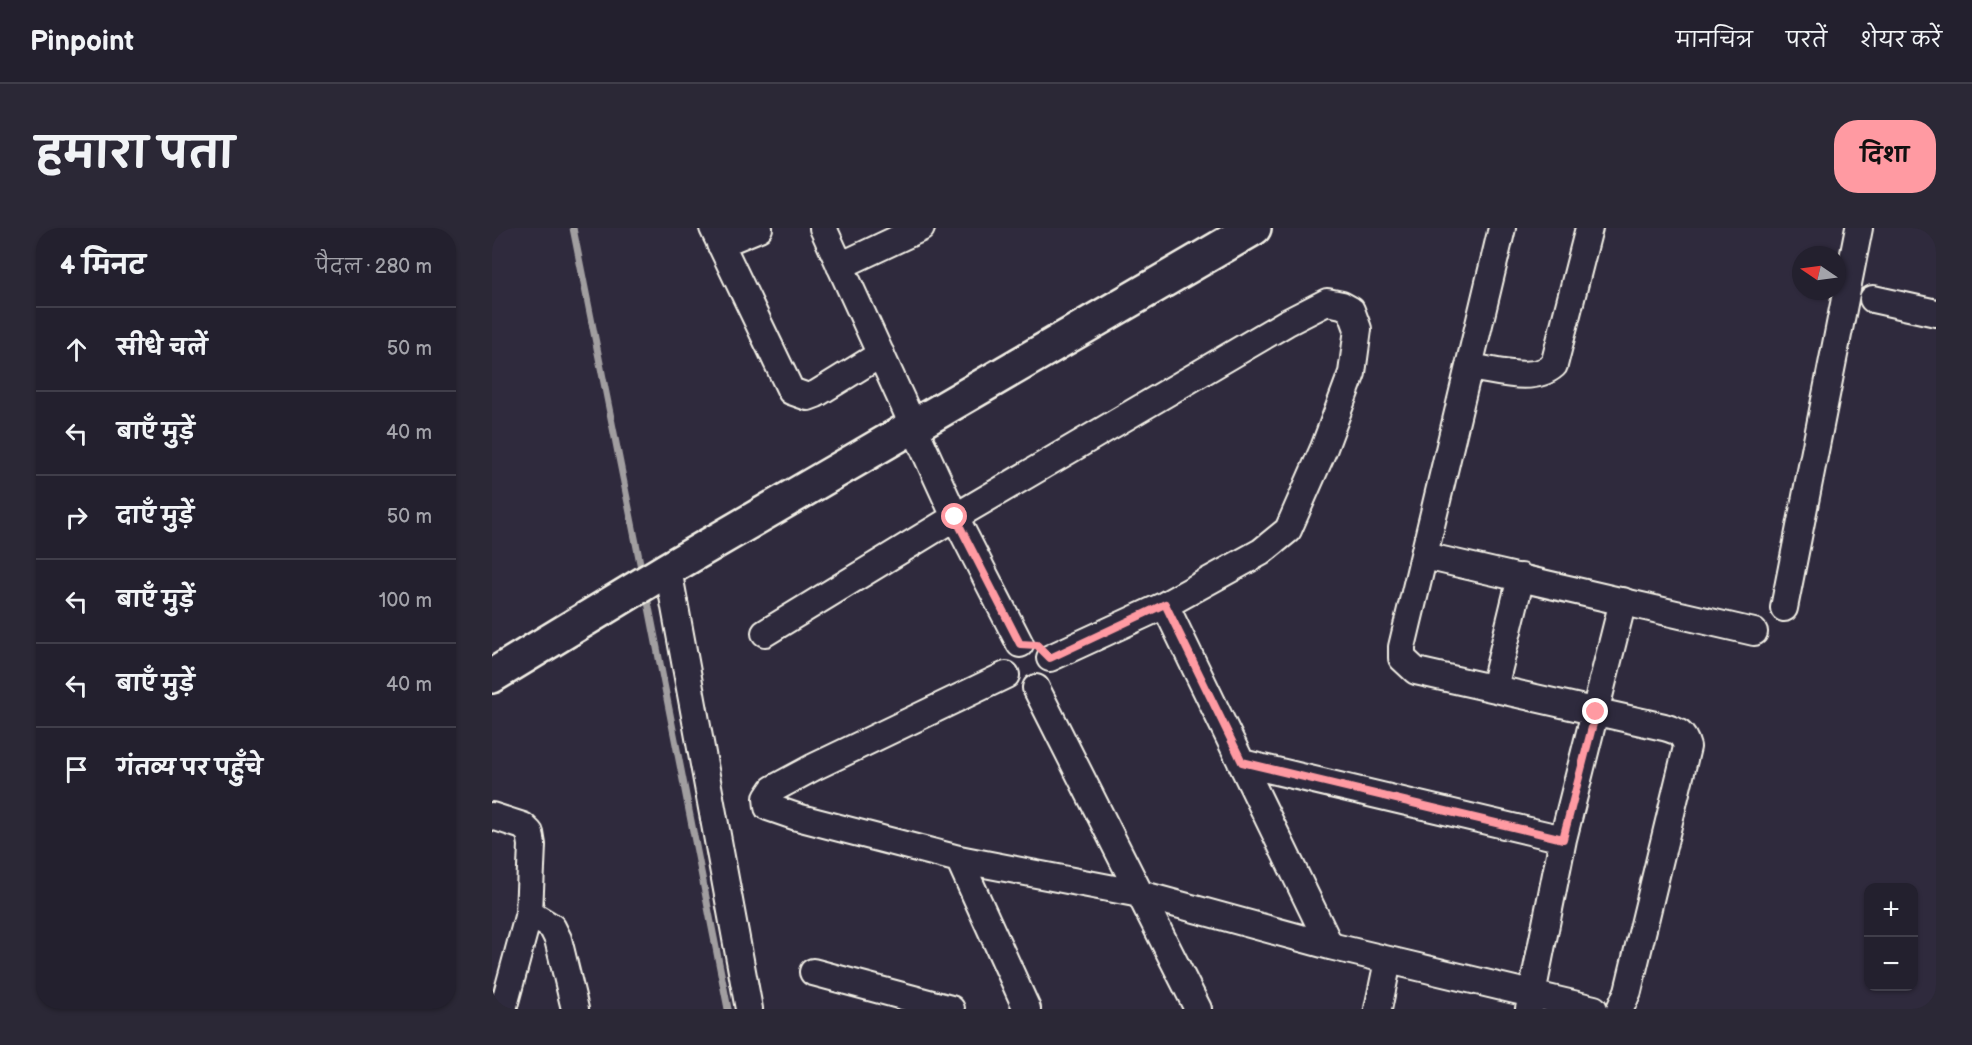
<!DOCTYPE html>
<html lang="hi">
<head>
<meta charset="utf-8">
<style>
	:root { --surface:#23202e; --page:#2b2836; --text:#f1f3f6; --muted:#a3a3aa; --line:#403e4a; --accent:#ff9aa2 }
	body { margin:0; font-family:"Balsamiq Sans","Playpen Sans Deva",sans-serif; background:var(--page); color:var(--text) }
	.controls { position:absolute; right:18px; bottom:18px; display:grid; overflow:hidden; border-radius:12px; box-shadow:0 2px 4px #0004 }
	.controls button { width:54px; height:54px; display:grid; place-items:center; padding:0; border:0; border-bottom:2px solid var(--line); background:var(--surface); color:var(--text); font:30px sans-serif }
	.compass { position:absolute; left:1300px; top:18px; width:54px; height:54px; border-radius:50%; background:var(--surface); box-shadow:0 2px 4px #0004; rotate:283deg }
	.stop { position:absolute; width:18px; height:18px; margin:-14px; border:4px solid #ff9aa2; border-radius:50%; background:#fff }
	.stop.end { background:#ff9aa2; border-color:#fff; box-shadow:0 2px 6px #0008 }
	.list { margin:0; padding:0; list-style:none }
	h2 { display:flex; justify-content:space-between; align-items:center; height:78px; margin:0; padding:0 24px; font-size:26px }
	h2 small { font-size:20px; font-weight:400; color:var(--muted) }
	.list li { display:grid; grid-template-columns:39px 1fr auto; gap:18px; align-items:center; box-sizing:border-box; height:84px; padding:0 24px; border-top:2px solid var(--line) }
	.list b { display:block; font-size:22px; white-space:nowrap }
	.list em { font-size:20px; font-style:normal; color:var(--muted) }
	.icon { flex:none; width:33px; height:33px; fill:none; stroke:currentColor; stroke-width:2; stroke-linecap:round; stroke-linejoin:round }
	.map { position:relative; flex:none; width:1444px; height:781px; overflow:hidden; border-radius:24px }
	header { display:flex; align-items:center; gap:36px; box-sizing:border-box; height:84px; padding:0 30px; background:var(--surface); border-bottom:2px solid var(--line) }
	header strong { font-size:28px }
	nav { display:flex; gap:33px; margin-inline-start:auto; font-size:21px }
	.intro { display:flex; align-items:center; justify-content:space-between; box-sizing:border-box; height:144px; padding:0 36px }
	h1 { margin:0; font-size:42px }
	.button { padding:15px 27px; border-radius:24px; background:var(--accent); color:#111; font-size:21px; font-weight:700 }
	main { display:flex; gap:36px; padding:0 36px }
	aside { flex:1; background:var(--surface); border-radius:24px; box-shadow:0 2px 4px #0004 }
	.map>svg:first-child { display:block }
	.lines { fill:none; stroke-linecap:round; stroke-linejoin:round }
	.stream { stroke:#a19ea0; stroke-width:7 }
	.minor-casing { stroke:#f4f1e8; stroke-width:30 }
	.major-casing { stroke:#f4f1e8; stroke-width:38 }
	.minor { stroke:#2f2a3d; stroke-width:26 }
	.major { stroke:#2f2a3d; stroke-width:33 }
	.route { stroke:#ff9aa2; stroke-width:8 }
</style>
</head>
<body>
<header>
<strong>Pinpoint</strong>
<nav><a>मानचित्र</a><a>परतें</a><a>शेयर करें</a></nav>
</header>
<div class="intro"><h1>हमारा पता</h1><a class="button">दिशा</a></div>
<main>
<aside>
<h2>4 मिनट<small>पैदल · 280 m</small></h2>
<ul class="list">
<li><svg class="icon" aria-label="ahead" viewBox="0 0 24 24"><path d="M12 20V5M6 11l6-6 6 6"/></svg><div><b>सीधे चलें</b></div><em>50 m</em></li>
<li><svg class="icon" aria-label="left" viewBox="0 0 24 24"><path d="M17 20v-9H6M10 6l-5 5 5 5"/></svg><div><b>बाएँ मुड़ें</b></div><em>40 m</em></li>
<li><svg class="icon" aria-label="right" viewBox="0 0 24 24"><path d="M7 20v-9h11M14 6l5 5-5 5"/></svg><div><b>दाएँ मुड़ें</b></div><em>50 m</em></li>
<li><svg class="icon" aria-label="left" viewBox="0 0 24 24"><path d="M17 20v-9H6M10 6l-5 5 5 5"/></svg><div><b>बाएँ मुड़ें</b></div><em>100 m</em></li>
<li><svg class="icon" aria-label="left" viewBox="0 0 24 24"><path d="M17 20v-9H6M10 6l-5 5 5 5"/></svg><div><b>बाएँ मुड़ें</b></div><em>40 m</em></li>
<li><svg class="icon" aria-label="arrive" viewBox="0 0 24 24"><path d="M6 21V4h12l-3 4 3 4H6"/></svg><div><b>गंतव्य पर पहुँचे</b></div></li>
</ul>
</aside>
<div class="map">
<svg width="1444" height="781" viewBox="0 0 1444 781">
	<rect width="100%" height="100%" fill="#2f2a3d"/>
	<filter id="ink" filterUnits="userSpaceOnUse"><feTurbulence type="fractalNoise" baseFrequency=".0167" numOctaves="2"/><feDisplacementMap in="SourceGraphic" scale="12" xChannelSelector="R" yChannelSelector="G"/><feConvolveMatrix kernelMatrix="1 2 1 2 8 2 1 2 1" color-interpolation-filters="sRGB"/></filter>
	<g filter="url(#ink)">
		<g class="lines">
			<!-- stream -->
			<path class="stream" d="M81,0L150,345
				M154,364L236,781"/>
			<defs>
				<path id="minor" d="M221,0L299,163L316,169L324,166L389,126
					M331,0L463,289L528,416
					M1010,0L910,419V430L924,443L1172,499C1185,503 1191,504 1195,519L1136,763L1128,781
					M228,16L267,0
					M348,38L429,0
					M1381,71L1444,85
					M977,139C1003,142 1041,156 1062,137L1097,0
					M933,328L1262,404
					M176,341L257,781
					M673,377L838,718
					M1292,380L1367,0
					M273,405L463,289L794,95L835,74L850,77L859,82L866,101L860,145L832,220L796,302L769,324L673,377L558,430
					M514,447L322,539L281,561L275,570L276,579L305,589L467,631L648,666L838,718L1102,781
					M544,460L706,781
					M1002,460L1029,349
					M750,535L1071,611
					M0,588L31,598L38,605L40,617L37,685L11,781
					M467,631L535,781
					M37,685L60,699L66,711L83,781
					M321,744L459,781
					M886,781L896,733
					M1037,781L1071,611L1131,373"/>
				<path id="major" d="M0,448L176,341L762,0"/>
			</defs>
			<!-- minor casing -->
			<use href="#minor" class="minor-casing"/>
			<!-- major casing -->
			<use href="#major" class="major-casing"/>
			<!-- minor -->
			<use href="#minor" class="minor"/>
			<!-- major -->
			<use href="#major" class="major"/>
		</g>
	</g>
	<g class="lines" filter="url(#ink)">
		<!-- route -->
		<path class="route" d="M463,289L528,416L545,417L558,430L673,376L750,534L1071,611L1104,484"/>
	</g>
</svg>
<div class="controls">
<button>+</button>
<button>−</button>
</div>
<svg class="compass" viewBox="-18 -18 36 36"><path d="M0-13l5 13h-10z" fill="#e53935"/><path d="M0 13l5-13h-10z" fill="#a3a3aa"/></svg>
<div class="stop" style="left:463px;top:289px"></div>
<div class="stop end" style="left:1104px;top:484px"></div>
</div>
</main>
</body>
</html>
